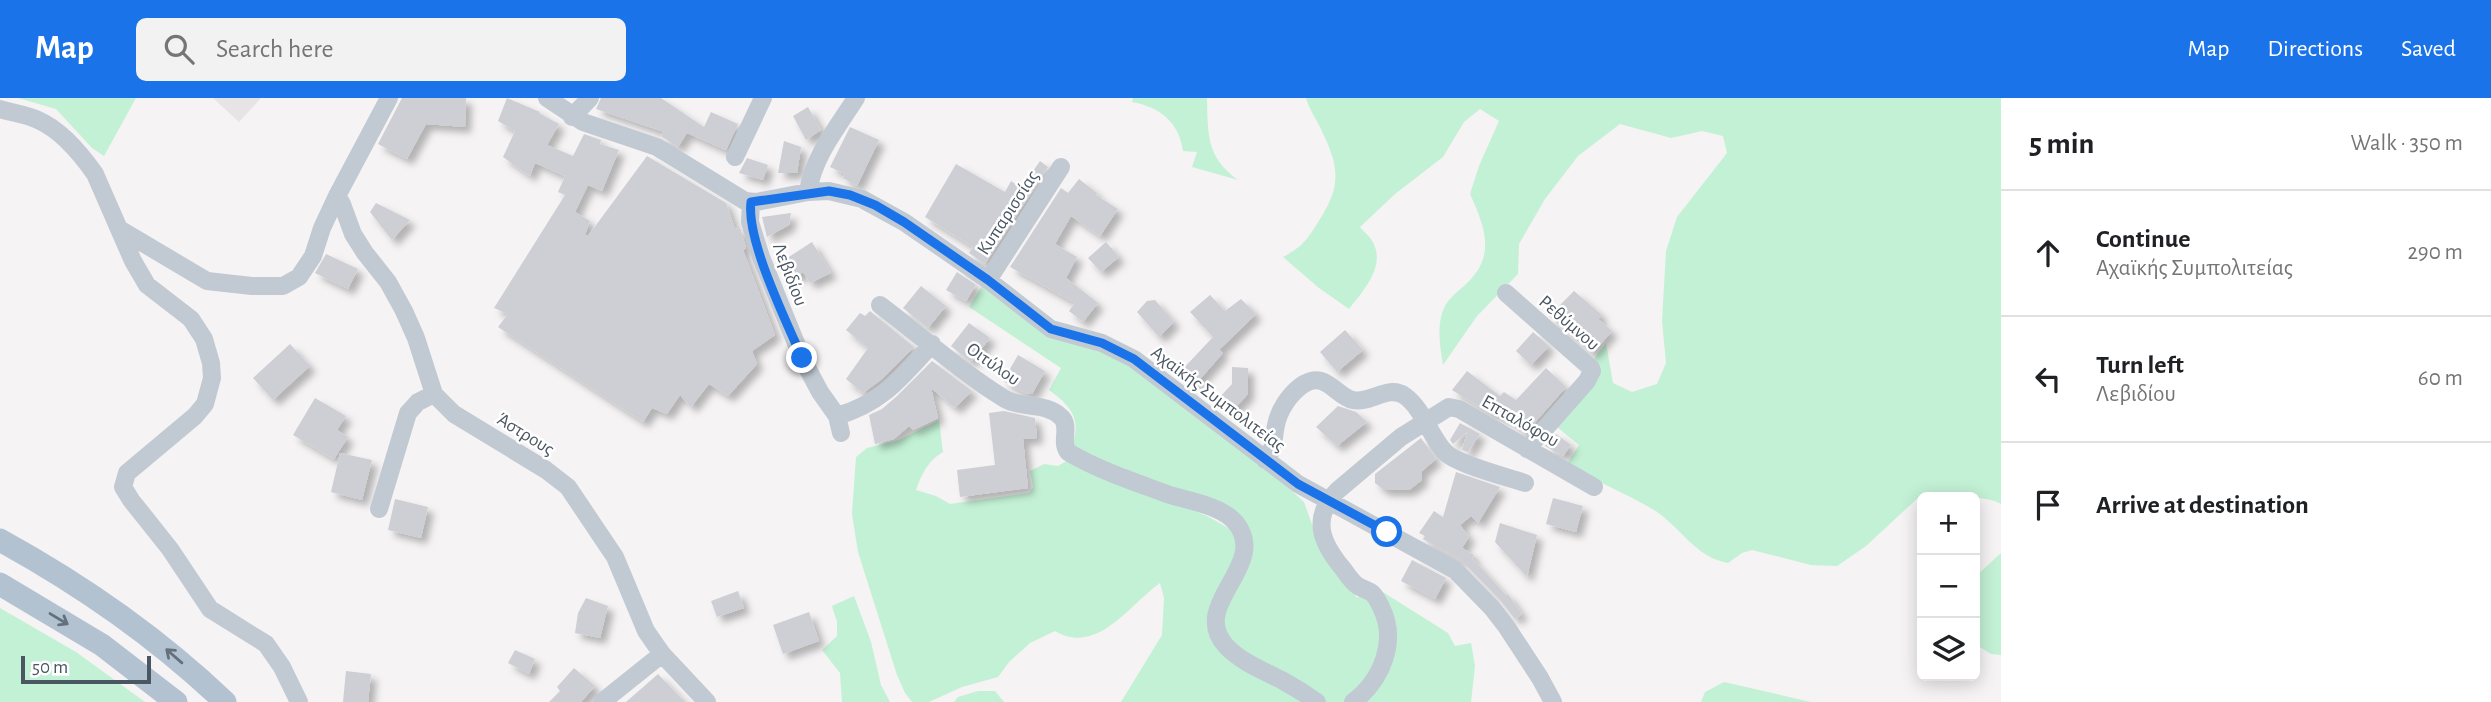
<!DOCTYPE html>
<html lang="en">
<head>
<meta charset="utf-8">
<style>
	:root { --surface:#fff; --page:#f2f2f2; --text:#202124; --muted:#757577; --line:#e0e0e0; --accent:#1a73e8 }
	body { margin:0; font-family:"Alegreya Sans",sans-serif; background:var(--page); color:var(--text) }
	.controls { position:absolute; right:21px; bottom:21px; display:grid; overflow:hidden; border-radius:10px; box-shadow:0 4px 18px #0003 }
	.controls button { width:63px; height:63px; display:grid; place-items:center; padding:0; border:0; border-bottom:2px solid var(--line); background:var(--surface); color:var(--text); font:35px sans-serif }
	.scale { position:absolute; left:21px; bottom:18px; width:130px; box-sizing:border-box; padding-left:7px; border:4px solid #4a5661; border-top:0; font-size:19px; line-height:24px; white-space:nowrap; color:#4a5661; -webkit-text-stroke:5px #fff; paint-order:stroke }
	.stop { position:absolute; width:21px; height:21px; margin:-16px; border:5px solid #1a73e8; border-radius:50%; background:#fff }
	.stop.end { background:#1a73e8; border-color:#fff; box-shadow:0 2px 7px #0008 }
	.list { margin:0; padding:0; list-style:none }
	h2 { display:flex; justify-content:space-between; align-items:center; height:91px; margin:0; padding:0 28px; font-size:30px }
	h2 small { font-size:23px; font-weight:400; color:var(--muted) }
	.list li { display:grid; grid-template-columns:46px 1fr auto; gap:21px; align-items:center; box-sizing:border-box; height:126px; padding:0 28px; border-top:2px solid var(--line) }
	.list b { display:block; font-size:26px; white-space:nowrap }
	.list p { margin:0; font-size:23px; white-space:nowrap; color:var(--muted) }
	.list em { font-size:23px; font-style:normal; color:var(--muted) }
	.icon { flex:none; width:38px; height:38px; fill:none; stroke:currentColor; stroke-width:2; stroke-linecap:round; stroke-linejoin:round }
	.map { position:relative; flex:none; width:2001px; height:604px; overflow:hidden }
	header { display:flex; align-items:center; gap:42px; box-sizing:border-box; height:98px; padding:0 35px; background:var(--accent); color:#fff }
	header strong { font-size:33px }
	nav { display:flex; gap:38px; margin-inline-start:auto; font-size:24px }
	.search { width:490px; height:63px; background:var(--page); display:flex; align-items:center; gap:18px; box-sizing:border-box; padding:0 24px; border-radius:10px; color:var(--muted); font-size:26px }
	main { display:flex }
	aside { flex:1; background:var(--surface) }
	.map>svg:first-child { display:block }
	.education { fill:#e6e4e5 }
	.green { fill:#c3f1d5 }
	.building { fill:#cdcfd5; filter:url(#shadow) }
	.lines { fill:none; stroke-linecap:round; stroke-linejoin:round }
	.minor { stroke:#c1cad2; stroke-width:18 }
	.major { stroke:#b3c2d1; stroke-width:23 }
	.oneway { stroke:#64717d }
	.route { stroke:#1a73e8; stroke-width:9 }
	.labels { text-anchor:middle; stroke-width:5; stroke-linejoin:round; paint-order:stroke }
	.street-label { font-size:19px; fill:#4a5661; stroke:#fff }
</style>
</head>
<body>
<header>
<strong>Map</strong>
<div class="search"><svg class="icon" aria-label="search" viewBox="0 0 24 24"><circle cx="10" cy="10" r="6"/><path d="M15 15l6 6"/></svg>Search here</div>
<nav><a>Map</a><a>Directions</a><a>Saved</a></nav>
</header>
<main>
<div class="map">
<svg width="2001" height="604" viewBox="0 0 2001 604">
	<defs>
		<filter id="shadow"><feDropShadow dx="6" dy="6" stdDeviation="3.5" flood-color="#0004"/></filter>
	</defs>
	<rect width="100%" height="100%" fill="#f5f3f3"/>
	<!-- education -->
	<path class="education" d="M213,0H261L239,24Z"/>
	<!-- green -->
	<path class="green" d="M18,0H136L104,58L92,50L56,11Z
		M1133,0H1207C1208,36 1206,59 1238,82L1192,69L1197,54L1183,53C1179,24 1160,9 1132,4Z
		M1306,0H2001V406C1985,396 1942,399 1920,398L1866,448L1837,468L1811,467L1752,452L1742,455L1728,465C1693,459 1679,425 1649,409C1622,394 1593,381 1566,367L1579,347L1547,321L1606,245L1613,285L1632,294L1657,286L1666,265L1662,223L1666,153L1677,119L1727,55L1723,38L1702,33L1671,40L1620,26L1578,58L1545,101L1519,146L1518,176L1477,218L1443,267C1440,248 1436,226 1445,208C1450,198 1464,189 1471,181C1496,154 1483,125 1470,96L1479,68L1499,23L1480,11L1464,24L1443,59L1395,96L1360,129C1363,133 1368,137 1371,141C1388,166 1364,192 1349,211L1319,190L1283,159C1303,149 1309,139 1320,121C1343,85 1338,66 1320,29C1315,19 1309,11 1306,0Z
		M985,183L1018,208L1125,262L1283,385L1304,404L1319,446L1357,500L1370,486L1448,535L1455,548L1471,545L1475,568L1471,604H1121L1162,537L1164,500L1160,485C1129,507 1097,558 1055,533L1030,545L1009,564L998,579L962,589L929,604H912L905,595L897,577L858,454L852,416L856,359L867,350L899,342L939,322L943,354C928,363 922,375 916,392L936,398L950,406L1029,395L1033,389L1030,373L1044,366L1058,368L1068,362L1207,418L1230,431H1246L1071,349C1083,322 1071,308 1049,292L1061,270L969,209Z
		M2001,455V557L1991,556L1975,546V479Z
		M854,498L871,544L881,587L890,604H842L840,575L822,552L837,538V524L832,508Z
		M0,510L76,554L145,604H0Z
		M1724,584L1811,604H1701L1705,594Z
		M978,593H995L1004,604H954L958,599Z"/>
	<!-- building -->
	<path class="building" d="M402,0H466L465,29L426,26L407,61L378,46Z
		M507,0L540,14L539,15L559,26L547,47L573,58L584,36L601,42L600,46L619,52L602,93L588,87L575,114L590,123L585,137L588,138L647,58L726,105L735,131L740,130L746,150L743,152L775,237L752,253L757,266L728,298L709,286L691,309L680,297L667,316L652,310L643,324L498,229L508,216L494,210L565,97L558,94L565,78L535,65L530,78L503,59L515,33L498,23Z
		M601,0H661L704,29L711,14L738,26L726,52L687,35L678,49L661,38L664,34L596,11Z
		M808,9L821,32L806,42L793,18Z
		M850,29L879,42L857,88L843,80L845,76L830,69Z
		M784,43L801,49L797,75H778Z
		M747,60L768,67L763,82L739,75Z
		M1040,63L1048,69L985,166L969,155L973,149L925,119L956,66L1005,94L1011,83L1021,90Z
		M1079,81L1097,95L1096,97L1118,111L1100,138L1071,118L1055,146L1077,159L1066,180L1098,205L1083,224L1069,213L1075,205L1010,169L1061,90L1068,95Z
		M376,105L410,122L392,142L370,114Z
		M791,115L789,127L767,139L762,119Z
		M812,144L831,175L810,185L803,174L795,180L781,164Z
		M1106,144L1119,159L1101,174L1088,160Z
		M326,156L358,171L348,191L315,175Z
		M957,174L976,187L966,203L946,192Z
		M921,188L946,208L928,230L903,210Z
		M1574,193L1602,217L1598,221L1612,233L1592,256L1549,218Z
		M1210,197L1225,213L1241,201L1256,216L1219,252L1223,255L1194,288L1180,274L1213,239L1190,214Z
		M1155,202L1174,224L1159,239L1137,214L1147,203Z
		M870,213L914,249L882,281L863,295L846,281L868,250L846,232L860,215L865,218Z
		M969,225L990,240L971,264L951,248Z
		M1345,232L1363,252L1337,274L1320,254Z
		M1533,234L1549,248L1531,267L1516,253Z
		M290,246L310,268L273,302L253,280Z
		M1018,257L1045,273L1032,296L1025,295L1003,283Z
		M932,263L972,293L955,310L931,290L938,320L913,332L909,328L894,341L875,346L869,317L882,311L897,298Z
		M1232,269L1248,270V296L1232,313L1218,301L1232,286Z
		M1546,270L1566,289L1525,336L1506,320L1504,322L1493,315L1492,317L1452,292L1467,273L1500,298L1504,294L1516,302Z
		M315,300L346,318L337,332L348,339L334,361L293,337Z
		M1338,308L1356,314L1367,324L1337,348L1316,329Z
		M1004,313L1035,320L1037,340L1023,341L1028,390L960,399L957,372L995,367L989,315Z
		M1460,325L1480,336L1468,354L1462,352L1467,334L1453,346L1450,342Z
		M1556,336L1571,347L1563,358L1545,348Z
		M1421,340L1436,361L1421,374L1422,382L1409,392H1384L1375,385V376Z
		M340,355L372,362L362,402L331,394Z
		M1456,374L1500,389L1478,425L1471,418L1460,427L1469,439L1462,450L1474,457L1472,460L1506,497L1508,496L1522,516L1515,521L1500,502L1463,464L1423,441L1425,438L1419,435L1434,413L1443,419Z
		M1553,400L1583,408L1576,434L1546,426Z
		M395,401L428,409L421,440L388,432Z
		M1500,425L1537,437L1527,479L1495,444Z
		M1412,462L1446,480L1435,501L1401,483Z
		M738,493L744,510L717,519L711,503Z
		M586,500L608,508L600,540L575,535L578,515Z
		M809,514L819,543L783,556L773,527Z
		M515,552L535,561L529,576L508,565Z
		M574,570L595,588L581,604H549L560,593L557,589Z
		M346,573L371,576L368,604H343Z
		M658,576L685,604H626Z"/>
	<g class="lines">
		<!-- minor -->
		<path class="minor" d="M547,0L583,24L657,49L745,103L756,104L808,94L829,93L862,101L904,124L988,182L1051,231L1102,245L1134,261L1298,386L1455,472L1492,510L1506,528L1540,580L1553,604
			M0,11C12,15 26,16 38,22C61,32 81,56 95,76L133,163L147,187L191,221L204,241L211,265L212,280L205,306L195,318L127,375L123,389L131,402L170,451L210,511L266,546L282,569L299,604
			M572,19L590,0
			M735,59L763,0
			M808,94C813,59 837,30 856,0
			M337,98L342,106L353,136L365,155L388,184L404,213L416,240L434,296L454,316L546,372L568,389L615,459L646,533L662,556L707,604
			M751,104L750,124L761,159L802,260L820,294L837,318L841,335
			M121,132L207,183L252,188H283L299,179L313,158L322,130L337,98L389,0
			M988,182L1061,69
			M1506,195L1591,270L1592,273L1587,283L1527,351
			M880,207C921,238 961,274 1005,301C1022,311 1046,304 1061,319C1071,328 1060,343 1068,354C1098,372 1135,384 1167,396C1188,403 1221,407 1236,425C1270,468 1188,506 1226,548C1242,565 1265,573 1285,584C1296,590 1307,597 1317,604
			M837,318C882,305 901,280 932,246
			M1265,362C1275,352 1273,340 1276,327C1279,312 1289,297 1301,288C1325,270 1336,299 1353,302C1371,306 1388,286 1405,298C1423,311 1430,338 1445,354C1456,366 1507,379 1525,385
			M379,411L408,315L418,304L434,296
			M602,604L662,556
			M1353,604C1382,582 1398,543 1381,509C1379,505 1376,499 1373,496C1369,492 1362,491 1358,488C1353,485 1348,478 1344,472C1322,446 1310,421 1337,393L1401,339L1449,309L1459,311L1594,389"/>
		<!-- major -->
		<path class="major" d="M0,442C82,487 157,539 225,604
			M0,486L102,547L176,604"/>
	</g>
	<!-- one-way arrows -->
	<defs><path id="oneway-shaft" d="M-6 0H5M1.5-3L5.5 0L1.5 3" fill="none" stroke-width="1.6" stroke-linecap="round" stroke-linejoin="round" transform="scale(1.75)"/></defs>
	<g class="oneway">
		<use href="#oneway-shaft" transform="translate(59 521) rotate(31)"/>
		<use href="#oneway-shaft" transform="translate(174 558) rotate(-139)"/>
	</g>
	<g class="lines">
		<!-- route -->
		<path class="route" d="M802,260C786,222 746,142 751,104L829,93L850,97L875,107L904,124L988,182L1051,231L1102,245L1134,261L1298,386L1387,434"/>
	</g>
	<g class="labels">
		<!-- street labels -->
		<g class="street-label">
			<text transform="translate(1007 114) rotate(-57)" y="7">Κυπαρισσίας</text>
			<text transform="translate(791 176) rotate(69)" y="7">Λεβιδίου</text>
			<text transform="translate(1570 224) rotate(41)" y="7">Ρεθύμνου</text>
			<text transform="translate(994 265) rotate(35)" y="7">Οιτύλου</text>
			<text transform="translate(1219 300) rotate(37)" y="7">Αχαϊκής Συμπολιτείας</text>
			<text transform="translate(1521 322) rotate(30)" y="7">Επταλόφου</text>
			<text transform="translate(526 335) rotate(32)" y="7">Άστρους</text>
		</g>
	</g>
</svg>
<div class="controls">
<button>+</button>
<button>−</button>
<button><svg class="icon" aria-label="layers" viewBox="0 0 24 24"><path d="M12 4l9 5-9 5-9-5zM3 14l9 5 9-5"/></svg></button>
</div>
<div class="scale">50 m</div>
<div class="stop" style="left:1387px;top:434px"></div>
<div class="stop end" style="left:802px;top:260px"></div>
</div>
<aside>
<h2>5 min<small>Walk · 350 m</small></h2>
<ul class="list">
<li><svg class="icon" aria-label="ahead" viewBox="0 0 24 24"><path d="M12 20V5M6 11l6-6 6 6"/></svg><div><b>Continue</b><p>Αχαϊκής Συμπολιτείας</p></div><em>290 m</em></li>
<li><svg class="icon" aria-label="left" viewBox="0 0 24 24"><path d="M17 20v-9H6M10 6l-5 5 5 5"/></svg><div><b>Turn left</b><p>Λεβιδίου</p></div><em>60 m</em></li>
<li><svg class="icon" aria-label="arrive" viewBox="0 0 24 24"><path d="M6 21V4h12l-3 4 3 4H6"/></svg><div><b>Arrive at destination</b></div></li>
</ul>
</aside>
</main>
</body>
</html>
